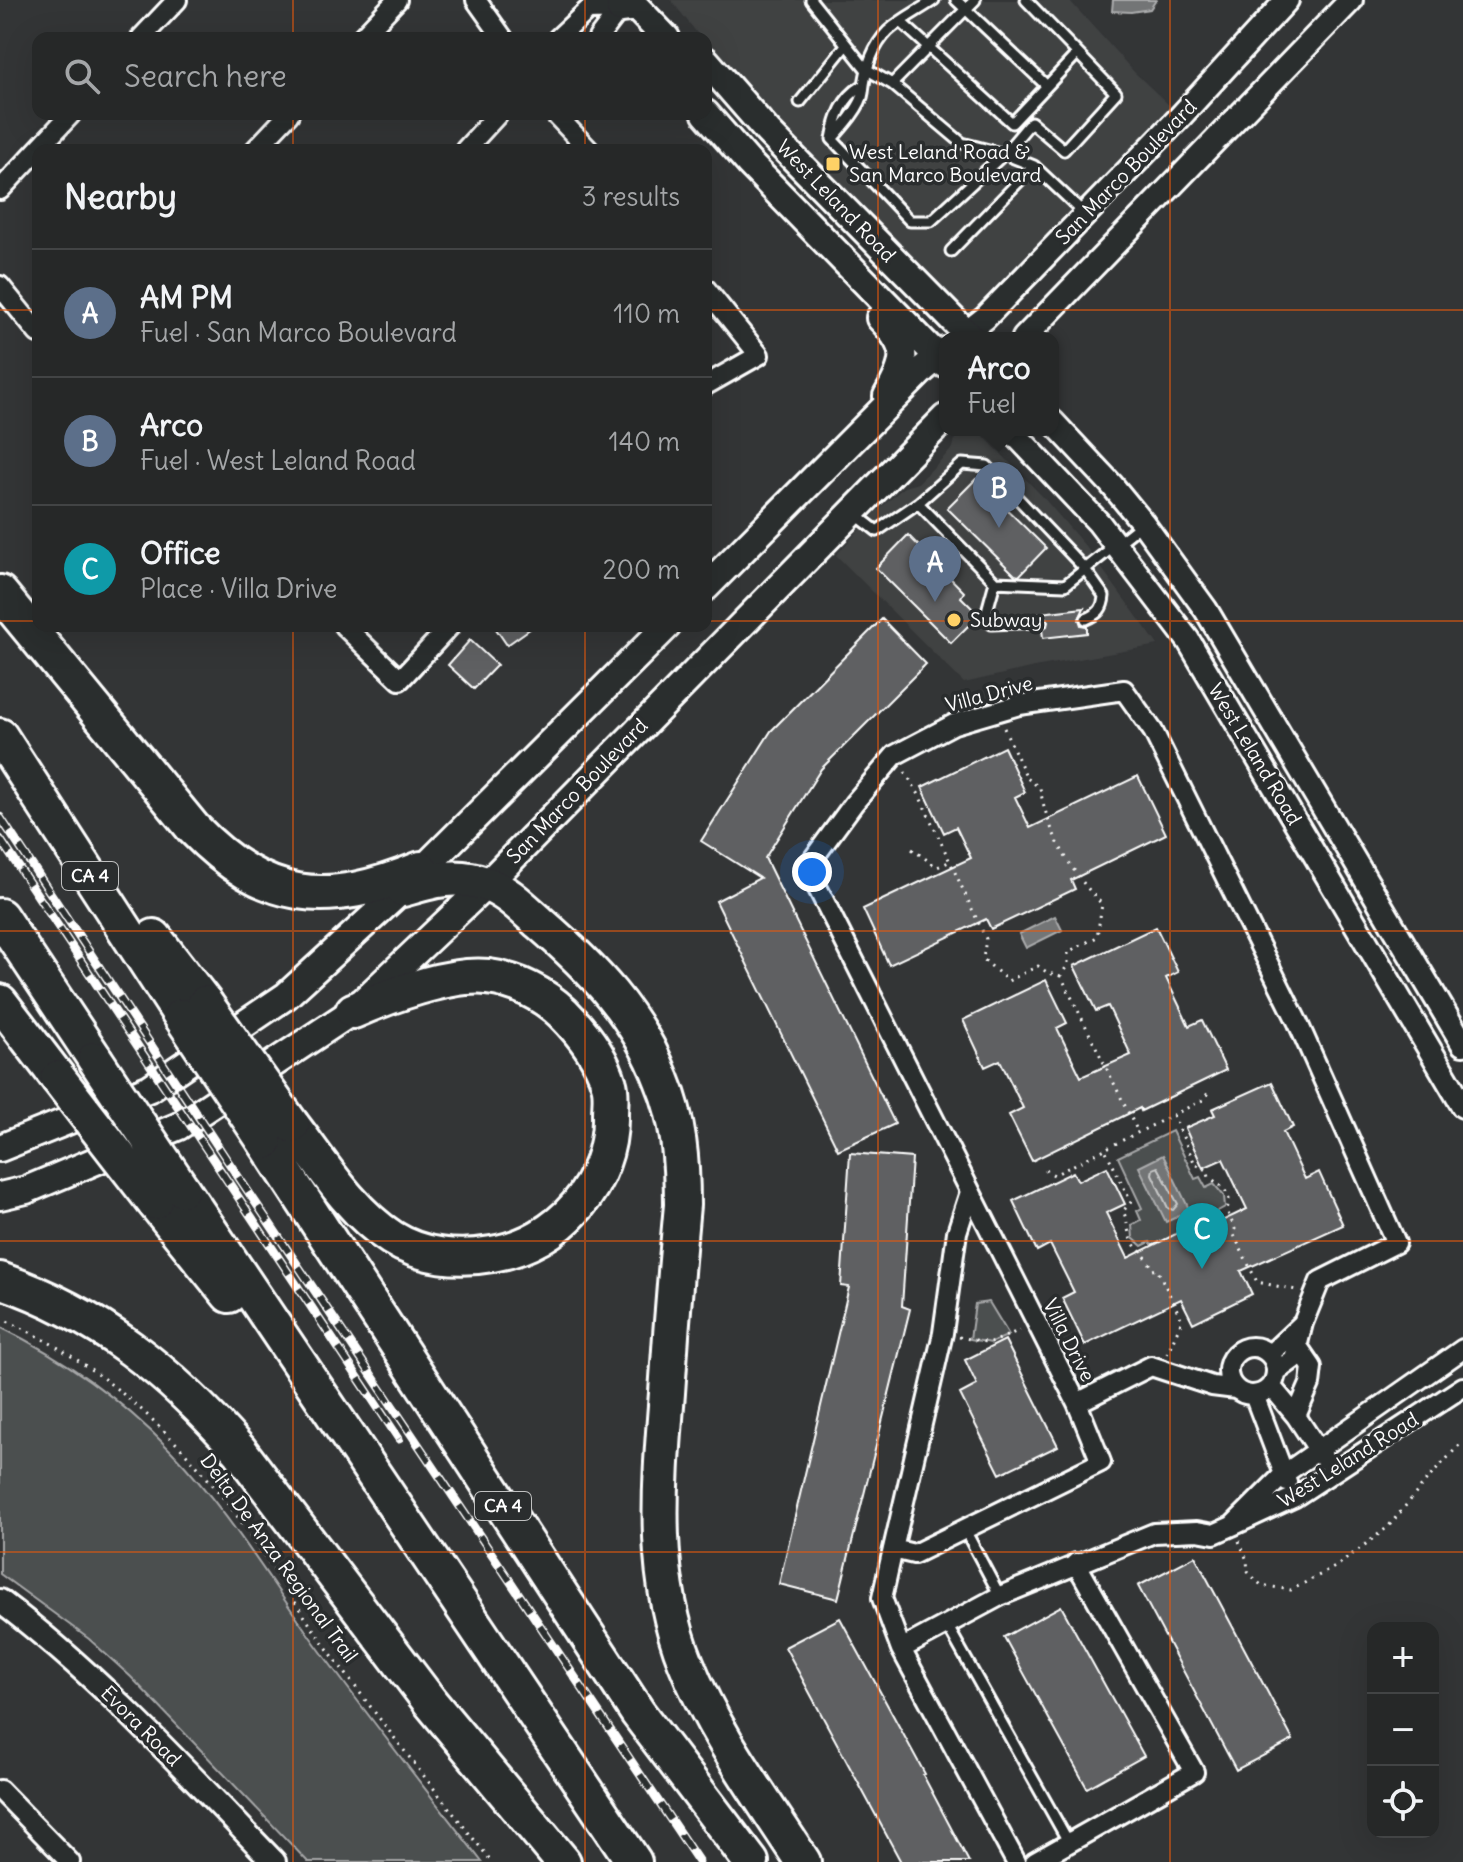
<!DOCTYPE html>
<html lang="en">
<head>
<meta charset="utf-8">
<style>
	:root { --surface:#262828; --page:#323434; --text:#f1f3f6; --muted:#a4a6a8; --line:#424445; --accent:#95b2f1 }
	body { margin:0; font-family:Delius,sans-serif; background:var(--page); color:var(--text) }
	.controls { position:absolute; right:24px; bottom:24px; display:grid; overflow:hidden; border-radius:16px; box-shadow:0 8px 32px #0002 }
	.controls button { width:72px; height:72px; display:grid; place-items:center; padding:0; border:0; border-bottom:2px solid var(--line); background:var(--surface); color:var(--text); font:40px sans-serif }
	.you { position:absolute; left:812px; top:872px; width:28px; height:28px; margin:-20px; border:6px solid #fff; border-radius:50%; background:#1a73e8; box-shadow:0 0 0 12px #1a73e833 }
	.badge { display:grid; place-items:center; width:52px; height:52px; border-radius:50%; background:var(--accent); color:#fff; font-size:26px; font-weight:700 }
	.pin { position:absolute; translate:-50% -66px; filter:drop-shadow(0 2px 4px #0008) }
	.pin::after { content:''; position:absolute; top:42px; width:28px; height:24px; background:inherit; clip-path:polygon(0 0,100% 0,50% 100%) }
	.popup { position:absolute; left:939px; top:332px; width:120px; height:104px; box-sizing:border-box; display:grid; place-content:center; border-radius:16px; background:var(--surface); filter:drop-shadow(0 2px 6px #0005); font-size:26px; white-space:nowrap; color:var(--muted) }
	.popup b { font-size:30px; color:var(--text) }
	.popup::after { content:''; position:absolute; left:50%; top:100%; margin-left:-16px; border:16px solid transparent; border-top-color:var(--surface) }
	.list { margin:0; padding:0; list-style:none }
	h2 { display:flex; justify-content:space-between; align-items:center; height:104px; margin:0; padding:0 32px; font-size:34px }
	h2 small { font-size:26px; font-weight:400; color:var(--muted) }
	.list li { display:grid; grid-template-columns:52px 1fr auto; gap:24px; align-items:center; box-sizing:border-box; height:128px; padding:0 32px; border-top:2px solid var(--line) }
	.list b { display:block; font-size:30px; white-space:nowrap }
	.list p { margin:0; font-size:26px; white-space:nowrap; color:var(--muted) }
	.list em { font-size:26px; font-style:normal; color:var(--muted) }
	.icon { flex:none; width:44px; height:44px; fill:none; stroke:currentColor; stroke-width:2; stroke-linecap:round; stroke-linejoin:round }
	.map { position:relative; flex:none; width:1463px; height:1862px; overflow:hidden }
	.search { position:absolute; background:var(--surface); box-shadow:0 8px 32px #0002; left:32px; top:32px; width:680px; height:88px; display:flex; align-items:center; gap:20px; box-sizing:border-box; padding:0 28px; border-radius:16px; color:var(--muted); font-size:30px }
	.panel { position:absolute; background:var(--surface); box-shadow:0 8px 32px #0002; left:32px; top:144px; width:680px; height:488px; border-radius:16px }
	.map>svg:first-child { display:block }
	.built { fill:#404243 }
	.green { fill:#4c4f50; stroke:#a6a7a8; stroke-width:2 }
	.water { fill:#737576; stroke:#abacad; stroke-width:2 }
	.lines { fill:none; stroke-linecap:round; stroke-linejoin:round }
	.shore { stroke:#c7c8c8; stroke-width:2 }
	.building { fill:#5f6162; stroke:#fff; stroke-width:2 }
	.service-casing { stroke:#fff; stroke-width:15 }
	.minor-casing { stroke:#fff; stroke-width:24 }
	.tertiary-casing { stroke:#fff; stroke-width:28 }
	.secondary-casing { stroke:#fff; stroke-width:32 }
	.motorway-casing { stroke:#fff; stroke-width:40 }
	.path { stroke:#fff; stroke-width:3; stroke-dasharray:2 6; stroke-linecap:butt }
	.service { stroke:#2a2d2e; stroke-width:9 }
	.minor { stroke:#2a2d2e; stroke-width:18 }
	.tertiary { stroke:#2a2d2e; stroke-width:22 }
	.secondary { stroke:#2a2d2e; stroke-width:26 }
	.motorway { stroke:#2a2d2e; stroke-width:34 }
	.rail-casing { stroke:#fff; stroke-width:9 }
	.rail { stroke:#2a2d2e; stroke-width:6; stroke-dasharray:18; stroke-linecap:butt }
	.motorway-bridge-casing { stroke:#fff; stroke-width:40; stroke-linecap:butt }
	.motorway-bridge { stroke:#2a2d2e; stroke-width:34 }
	.grid { fill:none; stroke:#e8590c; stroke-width:2; stroke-opacity:0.55 }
	.poi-dot { fill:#ffd166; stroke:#2a2d2e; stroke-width:3 }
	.labels { text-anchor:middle; stroke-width:7; stroke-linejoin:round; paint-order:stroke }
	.shield { fill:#2a2d2e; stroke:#bfc0c0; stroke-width:2 }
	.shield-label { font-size:18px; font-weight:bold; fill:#fff }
	.poi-label { font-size:20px; fill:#fff; stroke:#2a2d2e; text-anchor:start }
	.street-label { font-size:20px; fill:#fff; stroke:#2a2d2e }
</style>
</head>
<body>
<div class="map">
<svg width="1463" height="1862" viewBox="0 0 1463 1862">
	<rect width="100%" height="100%" fill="#333536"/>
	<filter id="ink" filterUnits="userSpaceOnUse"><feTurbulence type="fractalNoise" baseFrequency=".0125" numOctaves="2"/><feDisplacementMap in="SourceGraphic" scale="16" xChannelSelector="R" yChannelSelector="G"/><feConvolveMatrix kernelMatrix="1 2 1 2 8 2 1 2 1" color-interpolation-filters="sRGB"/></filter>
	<g filter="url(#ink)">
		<!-- built -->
		<path class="built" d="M671,0H1069L1134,72L1171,107L966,317L752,105L706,45V38H701Z
			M960,430H978L1042,496L1086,547L1158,645L1034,667L964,683L836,555L876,512L904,487L918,483L953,448L956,434Z"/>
		<!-- green -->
		<path class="green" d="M1172,1131L1195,1179L1200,1177L1206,1188L1214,1184L1224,1196L1225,1207L1193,1225L1199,1238L1153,1246L1150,1242L1142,1246L1133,1238L1132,1225L1141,1220L1137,1211L1142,1208L1118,1157Z
			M989,1302L1009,1335L991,1343L970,1339L975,1304Z
			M0,1327C64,1358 121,1399 171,1451C227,1509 269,1580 316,1645C370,1719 426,1790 482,1862H308L131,1677L89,1639L0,1574Z"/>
		<!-- water -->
		<path class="water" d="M1113,0H1156L1150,9L1131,12L1112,11Z
			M1055,916L1062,930L1026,948L1019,934Z
			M1163,1155L1190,1211L1166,1222L1139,1167Z"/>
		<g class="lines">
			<!-- shore -->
			<path class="shore" d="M1158,1167L1178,1204L1173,1210L1168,1208L1152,1174L1153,1169Z"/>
		</g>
		<!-- building -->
		<path class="building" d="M976,479L1046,548L1019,576L1015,575L947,508Z
			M908,535L964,592L961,597L979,615L951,643L876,568Z
			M1084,608L1079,619L1081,625L1087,626V633L1043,638L1042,629L1047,626L1048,621L1040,613Z
			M882,619L926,664L821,769L765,858L895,1124L838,1150L716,901L760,878L701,841L771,731Z
			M494,626H534L507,645Z
			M470,640L497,665L474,689L448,665Z
			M1004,747L1025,792L1015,797L1030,828L1138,776L1166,834L1071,880L1075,889L991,929L986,919L889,965L863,909L971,858L956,827L944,833L922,787Z
			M1156,927L1178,972L1166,978L1189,1026L1202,1020L1226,1070L1141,1111L1140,1108L1032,1161L1009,1115L1023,1108L1000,1060L985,1067L963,1020L1046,980L1067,1023L1057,1028L1081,1077L1131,1055L1108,1006L1096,1011L1074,966Z
			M1272,1082L1293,1127L1283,1132L1305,1179L1319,1172L1343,1225L1241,1271L1252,1294L1193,1323L1181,1299L1085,1345L1062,1298L1074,1292L1050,1244L1037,1251L1013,1201L1073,1172L1078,1181L1107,1167L1125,1204L1106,1213L1128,1258L1216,1214L1220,1222L1247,1209L1223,1159L1203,1168L1185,1128L1215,1115L1212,1109Z
			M850,1153L912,1158L902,1306L910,1309L838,1599L779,1584L849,1287L841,1286Z
			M1005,1340L1058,1446L1000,1474L960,1394L977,1385L965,1360Z
			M1195,1556L1293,1740L1236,1770L1138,1586Z
			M1061,1606L1144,1756L1087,1788L1004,1637Z
			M840,1618L925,1774L923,1775L969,1862H901L785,1647Z"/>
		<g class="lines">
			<defs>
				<path id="service" d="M811,0L866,69L892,84L962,143L1004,154L1034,166L951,251
					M956,0L1047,86L1077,54
					M901,22L1012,123L1047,86
					M892,84L975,0
					M862,86C842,98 836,117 832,139L910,221H931L1004,154L1031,122L1064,150L1116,93L1026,0
					M800,102L846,45
					M832,139C841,129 862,106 863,93C865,72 872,47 888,31C901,19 920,10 934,0
					M1034,166L1084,213
					M918,503L962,464L987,466L1085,569L1104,596C1103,609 1098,614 1086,619
					M855,514L877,531L918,503L995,582L1065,585L1142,524
					M995,582L987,611L992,624L1041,622
					M965,1530L1000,1596
					M947,1625L1069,1843"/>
				<path id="minor" d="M476,0L503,38
					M141,38L177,0
					M361,38L397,0
					M558,38L588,10L620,9
					M598,38L620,9
					M555,114L589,150
					M255,150L289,114
					M465,150L498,114
					M0,190L71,114
					M0,286L38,333
					M706,289L759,355L706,385
					M344,626L400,680L450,626
					M970,1192L957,1232L943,1333L893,1549L914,1554L1101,1462L1077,1403
					M1228 1371a24 24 0 1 1 48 0a24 24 0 1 1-48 0Z
					M1463,1349L1284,1474L1232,1526L1295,1497L1463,1387
					M1270,1354L1303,1323
					M1271,1386L1296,1416L1325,1460
					M1236,1389L1212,1386L1151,1366L1077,1403L807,867L854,803L895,755L954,724L1019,705L1124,690L1153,731L1298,1023L1396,1243L1320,1281L1303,1323L1294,1359L1276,1372
					M1254,1395L1287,1482
					M1296,1416L1310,1384L1312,1367L1299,1348
					M893,1549L882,1598L901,1649L1016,1862
					M901,1649L1000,1596L1154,1533L1197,1531L1214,1534L1232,1526
					M0,1790L70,1862
					M1035,1862L1194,1772L1076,1563"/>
				<path id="tertiary" d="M966,333L985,318L1179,118L1287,0
					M1024,338L1351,0
					M1053,422L1111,484L1143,523L1206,610L1463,1044
					M1011,430L1099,523L1188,640L1463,1106
					M0,1601C101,1677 186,1771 274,1862"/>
				<path id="secondary" d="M620,9L636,7L666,38
					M706,61L768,132L971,338
					M706,114L749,163L945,364
					M880,318C909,348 908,360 887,396
					M706,587L923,369L945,351
					M0,1148L150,1088L286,996L403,889L667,626
					M0,1196L26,1190L179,1126L353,1011L487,884L945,418"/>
				<path id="motorway" d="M0,593L193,828C266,903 326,908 421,869
					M0,736L181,1016
					M403,889C432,880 456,873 486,884C507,891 524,909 540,923C592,968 637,1014 662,1080C679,1120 682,1162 682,1205C676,1268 671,1330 667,1393C660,1483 651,1577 686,1663C714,1734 762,1798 803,1862
					M0,916L95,1059
					M154,937L205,1003
					M0,1002L58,1078
					M292,1125C322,1164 350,1211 392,1238C422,1257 459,1260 492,1254C560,1243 612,1183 610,1114C610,1105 612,1093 609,1084C601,1056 583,1033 563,1013C543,994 516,980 488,977C449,973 388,996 353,1011
					M265,1142L638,1713L751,1862
					M182,1189L634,1862
					M154,1202L229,1295
					M0,1280C99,1314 172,1373 240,1451L431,1703L563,1862"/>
			</defs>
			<!-- service casing -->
			<use href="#service" class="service-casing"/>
			<!-- minor casing -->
			<use href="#minor" class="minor-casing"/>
			<!-- tertiary casing -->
			<use href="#tertiary" class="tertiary-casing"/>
			<!-- secondary casing -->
			<use href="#secondary" class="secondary-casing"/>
			<!-- motorway casing -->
			<use href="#motorway" class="motorway-casing"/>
			<!-- path -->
			<path class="path" d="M1004,728L1027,778L1040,788C1047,831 1071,873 1102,904L1097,937L1068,952V964L1061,976L1138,1132
				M905,772L918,793L986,939L983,959L1008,981L1038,966L1048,973L1061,976
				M912,849L937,867L949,862
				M1173,1115L1195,1164L1207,1170L1209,1177L1224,1188L1229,1199L1227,1211L1235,1229L1233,1233L1257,1282L1296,1290
				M1045,1170L1054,1175L1105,1149
				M0,1318C87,1355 163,1421 221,1495C258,1541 287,1593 321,1640C376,1716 434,1789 492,1862
				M959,1337L991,1343L1020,1330
				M1167,1354L1182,1320L1157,1269L1153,1270C1146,1254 1142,1255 1133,1243C1127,1235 1129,1223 1123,1211L1131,1202L1105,1149L1203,1100L1210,1090
				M1239,1541L1247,1560L1248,1572L1261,1585L1291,1590L1337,1566L1388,1527L1426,1481L1463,1441"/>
			<!-- service -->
			<use href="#service" class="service"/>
			<!-- minor -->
			<use href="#minor" class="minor"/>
			<!-- tertiary -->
			<use href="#tertiary" class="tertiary"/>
			<!-- secondary -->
			<use href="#secondary" class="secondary"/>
			<!-- motorway -->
			<use href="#motorway" class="motorway"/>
			<defs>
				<path id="rail" d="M0,817L229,1163L699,1862
					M0,839L399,1439"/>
			</defs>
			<!-- rail casing -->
			<use href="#rail" class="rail-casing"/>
			<!-- rail -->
			<use href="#rail" class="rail"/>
			<defs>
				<path id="motorway-bridge" d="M205,1003L292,1125
					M181,1016L265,1142
					M95,1059L182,1189
					M58,1078L154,1202"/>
			</defs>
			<!-- motorway-bridge casing -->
			<use href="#motorway-bridge" class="motorway-bridge-casing"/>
			<!-- motorway-bridge -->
			<use href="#motorway-bridge" class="motorway-bridge"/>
		</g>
	</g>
	<!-- grid -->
	<path class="grid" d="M293,0V38M585,0V38M878,0V1862M1170,0V1862M293,114V150M585,114V150M0,310H38M706,310H1463M0,621H38M706,621H1463M293,626V1862M585,626V1862M0,931H1463M0,1241H1463M0,1552H1463"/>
	<!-- markers -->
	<g class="poi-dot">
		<rect x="825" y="156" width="16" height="16" rx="4"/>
		<circle cx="954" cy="620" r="8"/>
	</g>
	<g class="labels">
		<!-- shield labels -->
		<g class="shield">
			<rect x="62" y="862" width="56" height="28" rx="6"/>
			<rect x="475" y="1492" width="56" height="28" rx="6"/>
		</g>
		<g class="shield-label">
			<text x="90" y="882">CA 4</text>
			<text x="503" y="1512">CA 4</text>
		</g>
		<!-- poi labels -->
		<g class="poi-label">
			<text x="849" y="159">West Leland Road &amp;<tspan x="849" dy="23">San Marco Boulevard</tspan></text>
			<text x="970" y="627">Subway</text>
		</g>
		<!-- street labels -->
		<g class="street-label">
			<text transform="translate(1126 172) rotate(-46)" y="7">San Marco Boulevard</text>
			<text transform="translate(836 201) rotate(46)" y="7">West Leland Road</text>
			<text transform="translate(989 694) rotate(-15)" y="7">Villa Drive</text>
			<text transform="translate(1255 754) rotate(59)" y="7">West Leland Road</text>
			<text transform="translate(577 791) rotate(-46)" y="7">San Marco Boulevard</text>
			<text transform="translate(1069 1340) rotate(63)" y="7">Villa Drive</text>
			<text transform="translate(1348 1460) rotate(-32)" y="7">West Leland Road</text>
			<text transform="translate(279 1558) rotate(54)" y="7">Delta De Anza Regional Trail</text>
			<text transform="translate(141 1726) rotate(45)" y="7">Evora Road</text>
		</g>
	</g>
</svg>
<div class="controls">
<button>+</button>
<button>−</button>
<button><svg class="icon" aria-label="locate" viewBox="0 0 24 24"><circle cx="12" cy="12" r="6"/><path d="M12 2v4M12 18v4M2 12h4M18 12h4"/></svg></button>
</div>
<div class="you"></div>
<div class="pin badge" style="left:935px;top:602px;background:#5c6f8a">A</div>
<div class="pin badge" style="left:999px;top:528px;background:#5c6f8a">B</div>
<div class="popup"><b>Arco</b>Fuel</div>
<div class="pin badge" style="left:1202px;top:1269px;background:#0f9aa8">C</div>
<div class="search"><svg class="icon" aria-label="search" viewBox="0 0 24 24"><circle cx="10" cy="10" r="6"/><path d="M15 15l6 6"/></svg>Search here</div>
<section class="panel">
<h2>Nearby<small>3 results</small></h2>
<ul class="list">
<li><span class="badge" style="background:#5c6f8a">A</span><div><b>AM PM</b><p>Fuel · San Marco Boulevard</p></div><em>110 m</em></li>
<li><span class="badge" style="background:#5c6f8a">B</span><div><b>Arco</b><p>Fuel · West Leland Road</p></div><em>140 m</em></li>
<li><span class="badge" style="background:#0f9aa8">C</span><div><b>Office</b><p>Place · Villa Drive</p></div><em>200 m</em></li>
</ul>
</section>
</div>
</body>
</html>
